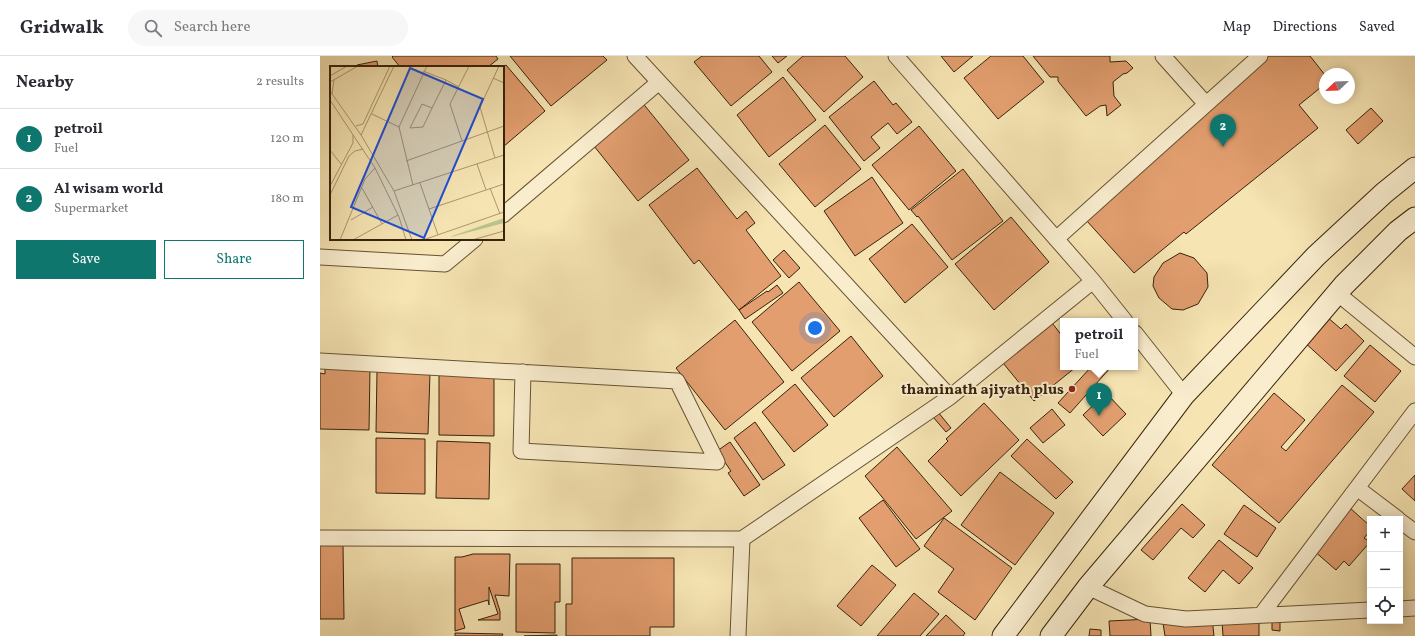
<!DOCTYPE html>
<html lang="en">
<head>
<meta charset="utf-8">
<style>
	:root { --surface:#fff; --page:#f7f7f7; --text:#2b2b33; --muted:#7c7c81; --line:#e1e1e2; --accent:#0f766e }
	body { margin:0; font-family:Vollkorn,serif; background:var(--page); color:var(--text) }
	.controls { position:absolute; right:12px; bottom:12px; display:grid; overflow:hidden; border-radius:0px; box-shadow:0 2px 10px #0003 }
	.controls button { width:36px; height:36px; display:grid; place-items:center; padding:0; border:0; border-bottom:1px solid var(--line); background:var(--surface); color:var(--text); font:20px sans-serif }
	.compass { position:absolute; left:999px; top:12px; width:36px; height:36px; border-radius:50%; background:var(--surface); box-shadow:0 2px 10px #0003; rotate:247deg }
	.you { position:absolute; left:495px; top:272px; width:14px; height:14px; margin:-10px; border:3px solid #fff; border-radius:50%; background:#1a73e8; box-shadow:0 0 0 6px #1a73e833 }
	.badge { display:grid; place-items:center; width:26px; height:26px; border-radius:50%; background:var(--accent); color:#fff; font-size:13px; font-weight:700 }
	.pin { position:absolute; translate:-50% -33px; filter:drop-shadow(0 1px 2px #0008) }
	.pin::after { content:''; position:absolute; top:21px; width:14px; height:12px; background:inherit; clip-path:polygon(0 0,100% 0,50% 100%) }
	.popup { position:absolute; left:740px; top:262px; width:78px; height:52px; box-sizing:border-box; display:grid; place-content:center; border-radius:0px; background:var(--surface); filter:drop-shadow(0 1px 3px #0005); font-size:13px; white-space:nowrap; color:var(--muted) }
	.popup b { font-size:15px; color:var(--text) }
	.popup::after { content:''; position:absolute; left:50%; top:100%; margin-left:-8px; border:8px solid transparent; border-top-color:var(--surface) }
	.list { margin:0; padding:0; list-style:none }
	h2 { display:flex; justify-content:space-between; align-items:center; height:52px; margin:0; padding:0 16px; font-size:17px }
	h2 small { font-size:13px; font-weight:400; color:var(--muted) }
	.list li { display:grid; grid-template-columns:26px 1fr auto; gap:12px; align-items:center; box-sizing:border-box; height:60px; padding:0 16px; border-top:1px solid var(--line) }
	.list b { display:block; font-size:15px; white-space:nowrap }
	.list p { margin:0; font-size:13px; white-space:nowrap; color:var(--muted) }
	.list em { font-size:13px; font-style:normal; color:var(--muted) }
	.actions { display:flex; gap:8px; padding:12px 16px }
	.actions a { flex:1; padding:9px 0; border:1px solid var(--accent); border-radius:0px; text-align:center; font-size:14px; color:var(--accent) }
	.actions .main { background:var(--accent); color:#fff }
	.icon { flex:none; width:22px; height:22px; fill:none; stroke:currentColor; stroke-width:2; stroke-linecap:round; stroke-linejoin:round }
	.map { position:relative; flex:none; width:1095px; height:580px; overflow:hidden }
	header { display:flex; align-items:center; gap:24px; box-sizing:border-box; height:56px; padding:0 20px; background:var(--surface); border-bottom:1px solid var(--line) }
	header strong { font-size:19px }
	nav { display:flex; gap:22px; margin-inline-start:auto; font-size:14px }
	.search { width:280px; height:36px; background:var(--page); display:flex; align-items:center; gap:10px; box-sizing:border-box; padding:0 14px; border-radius:22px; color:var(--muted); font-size:15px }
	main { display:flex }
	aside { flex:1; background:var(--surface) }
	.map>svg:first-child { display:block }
	.building { fill:#e29e6f; stroke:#37230a }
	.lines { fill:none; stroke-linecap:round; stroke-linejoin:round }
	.minor-casing { stroke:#675334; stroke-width:17 }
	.secondary-casing { stroke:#37230a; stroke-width:23 }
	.minor { stroke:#f9edce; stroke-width:15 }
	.secondary { stroke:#f9edce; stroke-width:21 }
	.poi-dot { fill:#8f2418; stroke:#f9edce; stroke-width:1.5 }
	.labels { text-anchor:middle; stroke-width:4; stroke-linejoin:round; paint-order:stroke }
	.poi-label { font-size:15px; font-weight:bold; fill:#37230a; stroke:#f9edce; text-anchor:end }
	.inset-road { fill:none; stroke:#aa976f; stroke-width:1 }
	.view { fill:#1d4ed8; fill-opacity:0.15; stroke:#1d4ed8; stroke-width:2 }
	.inset-edge { fill:none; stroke:#37230a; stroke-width:2 }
</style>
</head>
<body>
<header>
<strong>Gridwalk</strong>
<div class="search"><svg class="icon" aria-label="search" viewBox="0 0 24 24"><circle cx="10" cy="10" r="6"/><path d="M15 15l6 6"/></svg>Search here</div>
<nav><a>Map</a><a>Directions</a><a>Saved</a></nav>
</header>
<main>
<aside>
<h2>Nearby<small>2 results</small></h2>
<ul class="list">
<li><span class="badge">1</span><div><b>petroil</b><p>Fuel</p></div><em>120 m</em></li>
<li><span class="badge">2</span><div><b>Al wisam world</b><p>Supermarket</p></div><em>180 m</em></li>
</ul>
<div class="actions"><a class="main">Save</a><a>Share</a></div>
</aside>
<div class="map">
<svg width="1095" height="580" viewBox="0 0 1095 580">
	<rect width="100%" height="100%" fill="#f6e4b3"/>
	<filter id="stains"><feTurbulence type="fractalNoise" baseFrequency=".005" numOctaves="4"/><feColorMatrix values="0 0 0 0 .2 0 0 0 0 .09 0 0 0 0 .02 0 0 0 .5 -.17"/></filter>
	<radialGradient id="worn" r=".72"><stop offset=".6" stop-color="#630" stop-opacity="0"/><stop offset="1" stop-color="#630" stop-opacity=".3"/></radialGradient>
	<!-- building -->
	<path class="building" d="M73,0H176L178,3L168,11H80L72,1Z
		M190,0H283L287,4L231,50Z
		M382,0H439L452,16L411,50L374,6Z
		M452,0H467L458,7Z
		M483,0H525L543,21L504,56L467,14Z
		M621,0H653L634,16Z
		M671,0H703L724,26L678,63L644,22Z
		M713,0H790V6L806,5L813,12L807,17L803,18L793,26L794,40L801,49L787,60L786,49L780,50L766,60L738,25V21H730Z
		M945,0H990L1005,19V28L979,49L998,72L866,178L864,176L814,217L766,164Z
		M57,5L58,11H38L37,9Z
		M186,9L225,55L183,91V11Z
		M463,21L496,64L449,101L417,59Z
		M554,25L573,49L576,47L592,66L577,78L568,67L551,81L560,92L544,105L509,61Z
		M321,45L369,104L318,145L270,85Z
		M1051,52L1063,65L1038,88L1026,74Z
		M505,69L541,113L495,151L459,108Z
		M599,70L636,115L589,154L552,109Z
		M377,112L417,163L426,155L435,167L426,174L461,220L419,254L379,204L374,208L329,149Z
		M643,113L683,165L632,204L598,160L597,161L591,154Z
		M552,121L583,167L535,200L504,155Z
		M691,161L729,206L674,254L635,208Z
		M592,168L628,211L585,247L549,203Z
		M464,194L480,212L469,222L453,204Z
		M860,197L874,202L887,217L888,231L878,248L863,254L852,253L839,242L833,230L834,221L843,207Z
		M479,226L520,275L472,315L432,266Z
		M457,229L463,237L425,263L419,254L447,235L448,236Z
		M1006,260L1021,273L1026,268L1044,285L1016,315L983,285Z
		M729,263L743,281V311H756L714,345L679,302Z
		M415,264L464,326L405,374L356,312Z
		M531,280L563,320L514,361L481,322Z
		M1050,289L1081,315L1055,346L1024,320Z
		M5,311L50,312L49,374L0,373V317L5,318Z
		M771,311H791L750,357L738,347Z
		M57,315L110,317L108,378L56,376Z
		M119,318L174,319V380L119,379Z
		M475,328L508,369L474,396L442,356Z
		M1022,329L1054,356L959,467L892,409L954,337L985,364L961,391L966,395Z
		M786,337L806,358L783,380L763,359Z
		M664,347L699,384L641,440L608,405L628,385L626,383Z
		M732,353L745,369L723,387L710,372Z
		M618,356L631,372L626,376L613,361Z
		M435,366L465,409L443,424L414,382Z
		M56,382L105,383V438L56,437Z
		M707,383L753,426L736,443L691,400Z
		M117,385L170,387L169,443L116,442Z
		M410,386L440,429L424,440L408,417L411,415L397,395Z
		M577,391L632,455L596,483L545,420Z
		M680,416L734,457L695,509L641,469Z
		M1095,419V445L1082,433Z
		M563,444L600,493L576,511L539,462Z
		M862,448L885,469L873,482L861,472L833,504L821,494Z
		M924,449L956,472L937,501L904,478Z
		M1030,452L1050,470V475L1044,482L1050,486L1029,510L1024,505L1016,514L993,494Z
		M624,462L692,512L655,564L618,536L634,513L604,490Z
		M899,484L933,512L919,528L903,514L885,536L868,522Z
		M0,489H23L24,563H0Z
		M153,498H190L189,540L175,539L180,555V564H158L178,558L169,531V549L168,544L139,553L145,572L135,575V501H142Z
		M252,502H354V571H330V580H246V548H252Z
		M196,508H240V546H235V577L196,576Z
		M552,509L576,529L541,570L517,550Z
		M594,537L619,558L600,580H557Z
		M626,559L645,577L643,580H606Z
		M952,560H960V575L952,574Z
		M892,562L894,580H845L843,567Z
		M830,563L831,580H790L789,565Z
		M939,564V580H903L902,565Z
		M770,573L781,574V580H769Z
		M135,577L183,578L182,580H135Z
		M237,579V580H204Z"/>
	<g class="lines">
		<defs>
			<path id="minor" d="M315,0L630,341
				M576,0L773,225L805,265
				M843,0L886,48
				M183,159L339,26
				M736,183L940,0
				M0,201L125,208L155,183
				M1017,237L1095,301
				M815,277L864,339
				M0,305L357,325L397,406L201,395L203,316
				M1037,432L1078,463
				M1080,465L1095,476
				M0,482L422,483L630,341L773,225
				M768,531L825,558L866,563L1050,554
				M1080,553L1095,552
				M941,559L1095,355
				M418,580L422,483"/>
			<path id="secondary" d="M683,580L864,339L996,200L1064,137L1095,112
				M731,580L768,531L1024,229L1078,175L1095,162"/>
		</defs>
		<!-- minor casing -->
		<use href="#minor" class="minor-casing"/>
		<!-- secondary casing -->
		<use href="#secondary" class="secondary-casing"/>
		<!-- minor -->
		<use href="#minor" class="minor"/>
		<!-- secondary -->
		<use href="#secondary" class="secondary"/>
	</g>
	<!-- markers -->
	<circle class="poi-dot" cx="752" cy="333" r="4"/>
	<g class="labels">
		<!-- poi labels -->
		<g class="poi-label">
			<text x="744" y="338">thaminath ajiyath plus</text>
		</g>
	</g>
	<!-- overview -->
	<g transform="translate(10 10)">
		<rect width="174" height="174" fill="#f6e4b3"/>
		<path d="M174,152V157L121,171L122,170Z" fill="#bbc48e"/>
		<path class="inset-road" d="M93,5L116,14L102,42L93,61L80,62L92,38L102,42M0,10L17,0M163,12L174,17M116,14L129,21M0,16L28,0M0,25L31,69L64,125L82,174M2,28L4,14M0,34L45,102L69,151L76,174M42,48L69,61M26,60L33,58L60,0M31,69L64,0M132,75L120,38L139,0M0,84L11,98M165,92L150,41L169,0M76,95L174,60M147,98L156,124M90,117L108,169M83,119L69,61L97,0M0,120L23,77V69M32,122L52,158M160,122L170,148M64,125L174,89M0,129L19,90L25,85L33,83M99,143L174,118M21,154L43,141M10,174L35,113L45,102M23,174L68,149M93,174L174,146M142,174L174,165"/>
		<path class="view" d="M80,2L153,33L94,172L21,141Z"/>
		<rect width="174" height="174" class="inset-edge"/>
	</g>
	<rect width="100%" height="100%" filter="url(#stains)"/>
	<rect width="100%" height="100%" fill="url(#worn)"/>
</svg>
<div class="controls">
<button>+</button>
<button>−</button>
<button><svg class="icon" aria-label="locate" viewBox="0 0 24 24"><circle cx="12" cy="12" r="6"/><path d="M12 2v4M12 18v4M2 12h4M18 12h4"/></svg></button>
</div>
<svg class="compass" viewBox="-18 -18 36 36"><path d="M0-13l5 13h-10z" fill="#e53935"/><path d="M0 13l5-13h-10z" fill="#7c7c81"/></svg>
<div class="you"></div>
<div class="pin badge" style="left:779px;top:360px">1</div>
<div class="popup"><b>petroil</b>Fuel</div>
<div class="pin badge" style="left:903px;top:91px">2</div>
</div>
</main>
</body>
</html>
